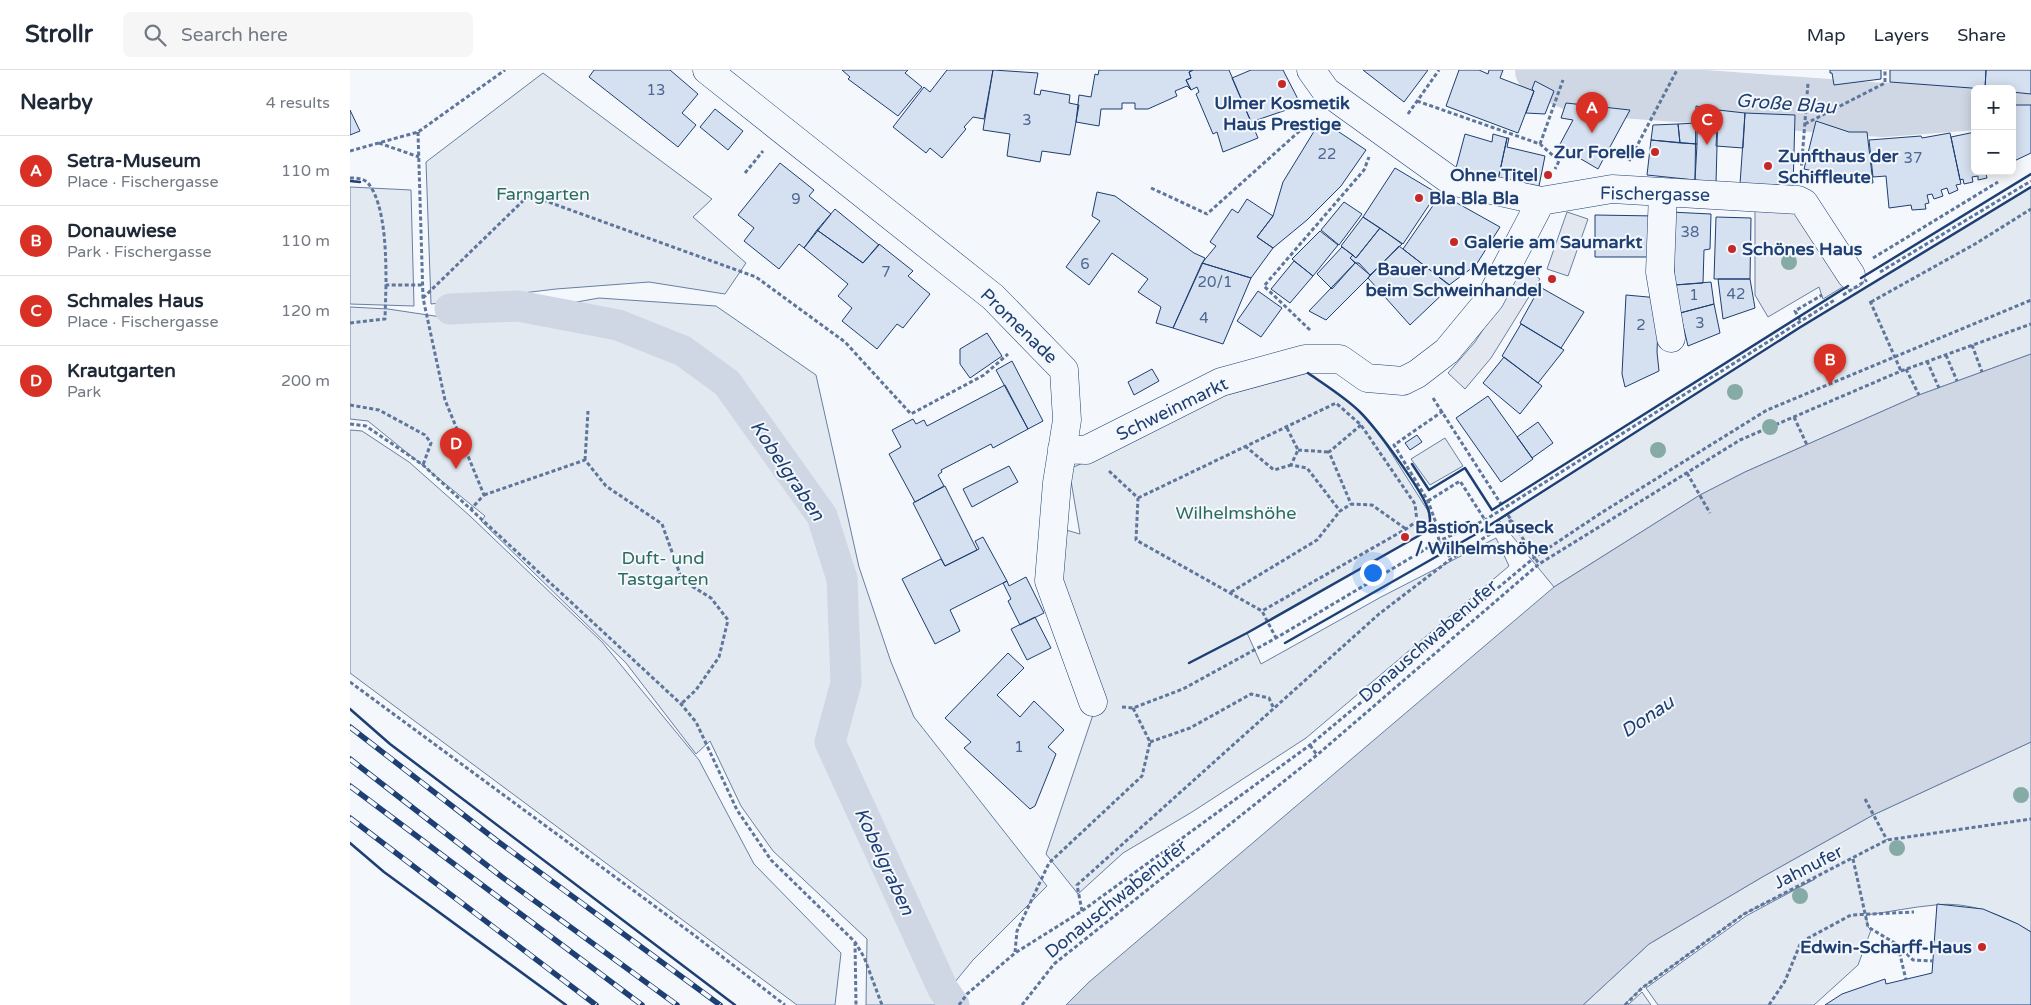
<!DOCTYPE html>
<html lang="en">
<head>
<meta charset="utf-8">
<style>
	:root { --surface:#fff; --page:#f6f6f7; --text:#1f2937; --muted:#747a83; --line:#e0e1e3; --accent:#d93025 }
	body { margin:0; font-family:"Varela Round",sans-serif; background:var(--page); color:var(--text) }
	.controls { position:absolute; right:15px; top:15px; display:grid; overflow:hidden; border-radius:8px; box-shadow:0 2px 12px #0003 }
	.controls button { width:45px; height:45px; display:grid; place-items:center; padding:0; border:0; border-bottom:1px solid var(--line); background:var(--surface); color:var(--text); font:25px sans-serif }
	.you { position:absolute; left:1022px; top:502px; width:18px; height:18px; margin:-12px; border:4px solid #fff; border-radius:50%; background:#1a73e8; box-shadow:0 0 0 8px #1a73e833 }
	.badge { display:grid; place-items:center; width:32px; height:32px; border-radius:50%; background:var(--accent); color:#fff; font-size:16px; font-weight:700 }
	.pin { position:absolute; translate:-50% -41px; filter:drop-shadow(0 1px 2px #0008) }
	.pin::after { content:''; position:absolute; top:26px; width:18px; height:15px; background:inherit; clip-path:polygon(0 0,100% 0,50% 100%) }
	.list { margin:0; padding:0; list-style:none }
	h2 { display:flex; justify-content:space-between; align-items:center; height:65px; margin:0; padding:0 20px; font-size:21px }
	h2 small { font-size:16px; font-weight:400; color:var(--muted) }
	.list li { display:grid; grid-template-columns:32px 1fr auto; gap:15px; align-items:center; box-sizing:border-box; height:70px; padding:0 20px; border-top:1px solid var(--line) }
	.list b { display:block; font-size:19px; white-space:nowrap }
	.list p { margin:0; font-size:16px; white-space:nowrap; color:var(--muted) }
	.list em { font-size:16px; font-style:normal; color:var(--muted) }
	.icon { flex:none; width:28px; height:28px; fill:none; stroke:currentColor; stroke-width:2; stroke-linecap:round; stroke-linejoin:round }
	.map { position:relative; flex:none; width:1681px; height:935px; overflow:hidden }
	header { display:flex; align-items:center; gap:30px; box-sizing:border-box; height:70px; padding:0 25px; background:var(--surface); border-bottom:1px solid var(--line) }
	header strong { font-size:24px }
	nav { display:flex; gap:28px; margin-inline-start:auto; font-size:18px }
	.search { width:350px; height:45px; background:var(--page); display:flex; align-items:center; gap:12px; box-sizing:border-box; padding:0 18px; border-radius:8px; color:var(--muted); font-size:19px }
	main { display:flex }
	aside { flex:1; background:var(--surface) }
	.map>svg:first-child { display:block }
	.green { fill:#e3e9f0; stroke:#687fa3 }
	.parking { fill:#e3e8f0; stroke:#687fa3 }
	.water { fill:#cfd7e4; stroke:#687fa3 }
	.lines { fill:none; stroke-linecap:round; stroke-linejoin:round }
	.canal { stroke:#cfd7e4; stroke-width:31 }
	.river { stroke:#cfd7e4; stroke-width:54 }
	.building { fill:#d5e0f0; stroke:#1d3f73 }
	.minor-casing { stroke:#1d3f73; stroke-width:29 }
	.path { stroke:#5e769c; stroke-width:3; stroke-dasharray:4 2.5; stroke-linecap:butt }
	.minor { stroke:#f4f7fb; stroke-width:28 }
	.rail-casing { stroke:#1d3f73; stroke-width:5.5 }
	.rail { stroke:#f4f7fb; stroke-width:4; stroke-dasharray:11; stroke-linecap:butt }
	.path-bridge { stroke:#5e769c; stroke-width:3; stroke-dasharray:4 2.5; stroke-linecap:butt }
	.wall { stroke:#1d3f73; stroke-width:2.5 }
	.tree { fill:#86aba6 }
	.poi-dot { fill:#c62828; stroke:#f4f7fb; stroke-width:2 }
	.labels { text-anchor:middle; stroke-width:4; stroke-linejoin:round; paint-order:stroke }
	.number-label { font-size:15px; fill:#4b6792 }
	.poi-label { font-size:18px; font-weight:bold; fill:#1d3f73; stroke:#f4f7fb; text-anchor:start }
	.park-label { font-size:18px; fill:#2c6c60; stroke:#f4f7fb }
	.street-label { font-size:18px; fill:#1d3f73; stroke:#f4f7fb }
	.water-label { font-size:19px; font-style:italic; fill:#1d3f73; stroke:#f4f7fb }
</style>
</head>
<body>
<header>
<strong>Strollr</strong>
<div class="search"><svg class="icon" aria-label="search" viewBox="0 0 24 24"><circle cx="10" cy="10" r="6"/><path d="M15 15l6 6"/></svg>Search here</div>
<nav><a>Map</a><a>Layers</a><a>Share</a></nav>
</header>
<main>
<aside>
<h2>Nearby<small>4 results</small></h2>
<ul class="list">
<li><span class="badge">A</span><div><b>Setra-Museum</b><p>Place · Fischergasse</p></div><em>110 m</em></li>
<li><span class="badge">B</span><div><b>Donauwiese</b><p>Park · Fischergasse</p></div><em>110 m</em></li>
<li><span class="badge">C</span><div><b>Schmales Haus</b><p>Place · Fischergasse</p></div><em>120 m</em></li>
<li><span class="badge">D</span><div><b>Krautgarten</b><p>Park</p></div><em>200 m</em></li>
</ul>
</aside>
<div class="map">
<svg width="1681" height="935" viewBox="0 0 1681 935">
	<rect width="100%" height="100%" fill="#f4f7fb"/>
	<!-- green -->
	<path class="green" d="M193,3L362,129L343,147L396,193L375,224L299,212L206,219L81,234L76,92Z
		M0,117L61,120L64,236L0,234Z
		M1681,117V284L1569,325L1395,402L1350,425L1204,517L1149,450L1449,258Z
		M249,228L366,236L466,305L509,497L541,592L564,647L697,816L623,890L586,935H516L517,869L423,781L391,736L360,671L346,684L276,593L131,451L135,446L18,351L0,349V237L38,239L98,248L176,241Z
		M958,303L1009,340L1028,362L1078,441L1080,453L1077,461L897,563L911,594L1031,527L1146,468L1159,496L956,668L842,742L773,783L728,824L696,784L749,627L705,510L709,458L730,464L719,399L777,374L873,326Z
		M0,360L12,361L59,392L120,446L252,572L349,690L404,794L491,883L485,935H447L0,603Z
		M1095,368L1113,396L1080,415L1061,389Z
		M1681,672V862C1653,845 1619,831 1585,835C1562,837 1539,842 1516,845L1518,857L1521,860L1508,895L1464,935H1308L1296,918L1396,846L1465,809L1394,844L1292,918L1274,935H1233L1299,874L1414,806L1523,745Z
		M1292,922L1301,935H1278Z"/>
	<!-- parking -->
	<path class="parking" d="M1405,128L1448,130L1504,210L1473,229L1469,217L1418,247L1405,225Z
		M1217,142L1238,149L1218,206L1197,199Z
		M1173,197L1190,209L1141,288L1115,319L1098,303L1125,272Z"/>
	<!-- water -->
	<path class="water" d="M1681,284V672L1523,745L1414,806L1299,874L1233,935H716L739,912L1204,517L1350,425L1395,402L1569,325Z"/>
	<g class="lines">
		<!-- canal -->
		<path class="canal" d="M100,239L168,236L268,255L333,281L377,313L472,446L492,509L496,613L480,672L593,919L604,935"/>
		<!-- river -->
		<path class="river" d="M1192,0L1232,18L1533,40L1625,33
			M1662,31L1681,29"/>
	</g>
	<!-- building -->
	<path class="building" d="M244,0H320L348,24L332,43L346,55L328,77L239,7Z
		M492,0H558L555,3L572,17L548,46L498,9L500,7Z
		M597,0H643L634,49L623,47L614,57L616,59L592,88L580,78L576,83L543,57L574,17L580,22Z
		M643,0L688,3L684,24L690,25L691,20L720,25L719,33L729,35L720,85L692,81L690,92L657,86L660,64L633,60Z
		M749,0H843L839,2L841,8L836,10L841,20L837,16L825,21L827,26L798,39H785V33H772V39H751L749,56L726,52L729,25L741,27L745,4L748,5Z
		M843,0H879L908,68L873,82L867,62L863,64L846,24L849,22L847,17L841,20L836,10L841,8L839,2Z
		M901,0H933L951,35L901,52L882,8Z
		M1013,0H1078L1054,32Z
		M1109,0H1129L1138,4L1139,0H1153L1150,8L1184,21L1168,63L1096,36Z
		M1480,0H1531V9L1484,15L1482,3H1480Z
		M1540,0H1636L1635,19L1540,12Z
		M1636,0H1681V24L1662,22V19H1635Z
		M1185,11L1204,21L1195,44L1176,43L1184,21L1182,19Z
		M1216,33L1280,40L1248,99L1209,76L1223,50L1211,48Z
		M1662,35H1681V83L1662,92Z
		M1346,36L1368,40L1366,113L1345,110Z
		M365,39L393,61L378,80L350,57Z
		M0,40L10,61L0,65Z
		M1368,40L1395,43L1393,78L1366,76Z
		M1395,43L1445,45L1443,119L1436,118V115L1390,114Z
		M971,50L1016,80L991,116L957,150L923,178L907,167L923,146L933,112Z
		M1466,51L1499,62H1517L1523,113L1504,111L1492,107V110L1483,109L1484,105L1454,99Z
		M1347,53V74L1330,73L1328,54Z
		M1328,54L1330,73L1301,70L1303,55Z
		M1625,62V101H1642L1636,104L1637,108L1628,110V106L1622,107L1623,112L1614,114L1613,109L1610,110L1601,67Z
		M1600,63L1611,114L1606,115L1608,120L1599,124L1597,118L1591,120L1593,126L1584,129L1582,124L1577,125L1579,133L1575,134L1576,139L1562,140L1561,135L1539,138L1536,106L1523,107L1519,70L1571,66L1572,68Z
		M1115,64L1142,72L1143,64L1157,68L1148,110L1106,98Z
		M1157,68H1159L1157,77L1195,86L1188,121L1148,110Z
		M1301,70L1347,74L1345,110L1297,105Z
		M430,93L464,120L459,126L481,144L454,178L449,174L429,199L394,171L404,158L388,145Z
		M1045,98L1087,123L1053,174L1013,147Z
		M747,122L765,126L844,183L855,188L823,258L806,253L811,237L788,222L798,209L762,183L739,215L716,197L750,151L742,146Z
		M1091,124L1150,157L1126,195L1099,215L1053,179Z
		M897,129L923,146L907,167L923,178L901,208L852,193L866,176L860,172L882,139L888,143Z
		M994,132L1012,144L989,175L971,160Z
		M485,139L529,175L513,193L467,160Z
		M1320,142L1361,144L1360,179L1354,180L1353,213L1325,215Z
		M1245,145L1306,146V187H1245Z
		M1013,147L1030,158L1006,188L991,176Z
		M1366,147L1401,148L1400,209H1364Z
		M1030,158L1052,174L1020,205L1000,188L1003,185L1006,188Z
		M467,160L513,193L529,174L563,201L558,206L580,224L553,258L547,254L527,279L492,251L502,238L488,226L498,214L454,178Z
		M970,161L988,175L963,206L942,189Z
		M1049,176L1101,216L1060,255L1018,208Z
		M992,177L1003,185L1000,188L1005,193L982,219L967,204Z
		M944,191L963,206L940,233L921,219Z
		M852,193L901,208L873,274L823,258Z
		M1005,193H1009L1020,205L1018,208L976,250L959,241Z
		M1368,209H1400L1405,238L1373,249Z
		M1361,212L1364,234L1330,243L1325,215Z
		M1190,217L1234,242L1211,278L1170,253Z
		M908,221L932,238L911,267L887,251Z
		M1276,225L1309,228L1307,282L1309,301L1275,317L1272,304Z
		M1364,234L1370,263L1338,276L1330,243Z
		M1171,254L1214,280L1188,313L1152,286Z
		M637,263L652,286L620,308L610,294V279Z
		M1154,287L1192,316L1170,344L1133,313Z
		M662,291L693,351L678,359L646,300Z
		M802,299L809,311L784,325L778,312Z
		M655,315L678,359L643,378L641,374L591,400L592,402L588,405L594,416L565,432L539,384L551,377L542,360L563,349L566,354L574,350L577,356Z
		M1138,326L1183,389L1151,412L1106,348Z
		M1188,352L1203,373L1182,388L1167,367Z
		M1067,365L1072,372L1060,380L1055,373Z
		M659,396L668,412L622,437L613,419Z
		M595,416L627,480L595,496L563,433Z
		M633,467L657,511L600,540L610,561L585,574L552,509L591,489L595,496L629,479L625,471Z
		M676,507L694,543L670,555L658,531L661,529L653,513L657,511L659,516Z
		M685,547L701,578L677,590L661,559Z
		M658,583L674,598L647,625L670,647L684,631L714,660L698,677L706,684L685,736L680,739L614,678L621,672L595,648Z
		M1587,834L1633,839L1668,854L1681,862V935H1475L1492,924L1535,909L1536,914L1582,903Z"/>
	<g class="lines">
		<defs>
			<path id="minor" d="M357,0L643,227L714,300L717,350L707,413L699,511L743,632
				M961,0L976,21L1101,111L1191,131L1262,119L1448,130L1454,133L1501,205
				M1313,122L1310,202L1321,268
				M712,379L736,380L871,312L955,289H990L1017,308L1053,311L1067,304L1097,281L1140,229L1191,131"/>
		</defs>
		<!-- minor casing -->
		<use href="#minor" class="minor-casing"/>
		<!-- path -->
		<path class="path" d="M1067,31L1190,74L1209,91L1205,99
			M1058,44L1089,0
			M1455,54L1535,13V0
			M68,62L73,228L95,330L134,425L121,439
			M29,73L69,87
			M1190,74L1213,10
			M0,81L68,62L155,0
			M1279,91L1327,0
			M1451,102L1458,13
			M395,103L413,81
			M0,108C6,108 13,108 18,113C36,135 36,188 36,215H73
			M801,118L857,144L963,49
			M1523,188L1648,112
			M1530,202L1681,111
			M73,228L179,125L406,207L495,272L561,344L634,305L658,284
			M1520,231L1551,301
			M1521,232L1625,174L1681,139
			M1450,250L1445,241L1472,225
			M0,253L35,249L36,215
			M960,260L914,216L1014,100L1019,87
			M1622,275L1632,302
			M1596,285L1607,311
			M1577,291L1589,318
			M1556,299L1569,325
			M1083,328L1151,434
			M0,335L29,340L75,365L81,373L73,395
			M1093,341L1044,375L1078,431L1086,453L1089,471L1101,489
			M1444,347L1457,375
			M0,354L16,356L73,395L331,634L346,652L387,740L421,790L505,872L514,887L532,935
			M1011,355L979,382L1001,434L1022,435L1056,459
			M937,358L948,380L941,395L957,398L990,441L1001,434
			M895,376L924,400L941,395
			M948,380L979,382
			M235,390L238,341
			M759,401L788,428L786,470L912,541L926,568
			M1337,403L1360,443
			M134,425L235,390L256,416L312,454L332,510L361,528L378,550L369,587L346,620L331,634
			M788,428L986,333L1011,355L1065,434L1067,451L1056,459L912,541
			M1078,431L1110,411L1135,450
			M1158,445L1189,494
			M881,522L967,470L990,441
			M0,612L344,865L435,935
			M772,637L783,638L833,619L926,568L1089,471L1135,450L1486,229
			M800,672L840,658L901,624L919,628L924,639
			M960,675L967,685
			M1515,729L1537,770
			M1503,789L1518,857L1548,875L1563,890L1583,891
			M732,841L727,815L1029,544L1101,489L1162,450
			M505,872L506,935
			M1548,876L1556,910
			M665,882L667,861L699,793L792,706L800,672L783,638
			M609,935L617,924L665,883L732,841L960,675L1185,487L1251,443L1417,340L1681,230
			M672,935L704,894L967,685L1189,494L1390,370L1551,301L1681,254
			M1275,935L1292,918L1394,844L1537,770L1681,749
			M1419,935L1435,911L1451,872L1501,845L1564,842"/>
		<!-- minor -->
		<use href="#minor" class="minor"/>
		<defs>
			<path id="rail" d="M0,657L146,770L370,935
				M0,689L152,807L327,935
				M0,716L292,935
				M0,748L246,935"/>
		</defs>
		<!-- rail casing -->
		<use href="#rail" class="rail-casing"/>
		<!-- rail -->
		<use href="#rail" class="rail"/>
		<!-- path-bridge -->
		<path class="path-bridge" d="M1493,225L1517,210"/>
		<!-- wall -->
		<path class="wall" d="M0,111L10,112
			M1511,208L1681,104
			M1062,394L1079,420L1115,398L1142,440L1498,216
			M1093,460L1119,452
			M935,573L1126,464L1449,258L1681,117
			M839,593L897,563L1077,461C1080,454 1081,450 1079,442C1074,422 1026,358 1010,342C995,327 975,315 958,303
			M0,639L40,674L385,935
			M0,773L34,802L216,935"/>
	</g>
	<!-- trees -->
	<g class="tree">
		<circle cx="1439" cy="192" r="8"/>
		<circle cx="1385" cy="322" r="8"/>
		<circle cx="1420" cy="357" r="8"/>
		<circle cx="1308" cy="380" r="8"/>
		<circle cx="1671" cy="725" r="8"/>
		<circle cx="1547" cy="778" r="8"/>
		<circle cx="1450" cy="826" r="8"/>
	</g>
	<!-- markers -->
	<g class="poi-dot">
		<circle cx="932" cy="14" r="5"/>
		<circle cx="1305" cy="82" r="5"/>
		<circle cx="1418" cy="96" r="5"/>
		<circle cx="1198" cy="105" r="5"/>
		<circle cx="1069" cy="128" r="5"/>
		<circle cx="1104" cy="172" r="5"/>
		<circle cx="1382" cy="179" r="5"/>
		<circle cx="1202" cy="209" r="5"/>
		<circle cx="1055" cy="467" r="5"/>
		<circle cx="1632" cy="877" r="5"/>
	</g>
	<g class="labels">
		<!-- number labels -->
		<g class="number-label">
			<text x="306" y="25">13</text>
			<text x="677" y="55">3</text>
			<text x="977" y="89">22</text>
			<text x="1563" y="93">37</text>
			<text x="446" y="134">9</text>
			<text x="1340" y="167">38</text>
			<text x="735" y="199">6</text>
			<text x="536" y="207">7</text>
			<text x="865" y="217">20/1</text>
			<text x="1386" y="229">42</text>
			<text x="1344" y="230">1</text>
			<text x="854" y="253">4</text>
			<text x="1350" y="258">3</text>
			<text x="1291" y="260">2</text>
			<text x="669" y="682">1</text>
		</g>
		<!-- poi labels -->
		<g class="poi-label">
			<text x="932" y="39" text-anchor="middle">Ulmer Kosmetik<tspan x="932" dy="21">Haus Prestige</tspan></text>
			<text x="1295" y="88" text-anchor="end">Zur Forelle</text>
			<text x="1428" y="92">Zunfthaus der<tspan x="1428" dy="21">Schiffleute</tspan></text>
			<text x="1188" y="111" text-anchor="end">Ohne Titel</text>
			<text x="1079" y="134">Bla Bla Bla</text>
			<text x="1114" y="178">Galerie am Saumarkt</text>
			<text x="1392" y="185">Schönes Haus</text>
			<text x="1192" y="205" text-anchor="end">Bauer und Metzger<tspan x="1192" dy="21">beim Schweinhandel</tspan></text>
			<text x="1065" y="463">Bastion Lauseck<tspan x="1065" dy="21">/ Wilhelmshöhe</tspan></text>
			<text x="1622" y="883" text-anchor="end">Edwin-Scharff-Haus</text>
		</g>
		<!-- park labels -->
		<g class="park-label">
			<text x="193" y="130">Farngarten</text>
			<text x="886" y="449">Wilhelmshöhe</text>
			<text x="313" y="494">Duft- und<tspan x="313" dy="21">Tastgarten</tspan></text>
		</g>
		<!-- street labels -->
		<g class="street-label">
			<text transform="translate(1305 124) rotate(1)" y="6">Fischergasse</text>
			<text transform="translate(669 256) rotate(44)" y="6">Promenade</text>
			<text transform="translate(822 339) rotate(-26)" y="6">Schweinmarkt</text>
			<text transform="translate(1078 571) rotate(-41)" y="6">Donauschwabenufer</text>
			<text transform="translate(1458 797) rotate(-27)" y="6">Jahnufer</text>
			<text transform="translate(766 829) rotate(-39)" y="6">Donauschwabenufer</text>
		</g>
		<!-- water labels -->
		<g class="water-label">
			<text transform="translate(1436 33) rotate(4)" y="7">Große Blau</text>
			<text transform="translate(438 400) rotate(56)" y="7">Kobelgraben</text>
			<text transform="translate(1297 646) rotate(-34)" y="7">Donau</text>
			<text transform="translate(535 791) rotate(65)" y="7">Kobelgraben</text>
		</g>
	</g>
</svg>
<div class="controls">
<button>+</button>
<button>−</button>
</div>
<div class="you"></div>
<div class="pin badge" style="left:1242px;top:63px">A</div>
<div class="pin badge" style="left:1480px;top:315px">B</div>
<div class="pin badge" style="left:1357px;top:75px">C</div>
<div class="pin badge" style="left:106px;top:399px">D</div>
</div>
</main>
</body>
</html>
